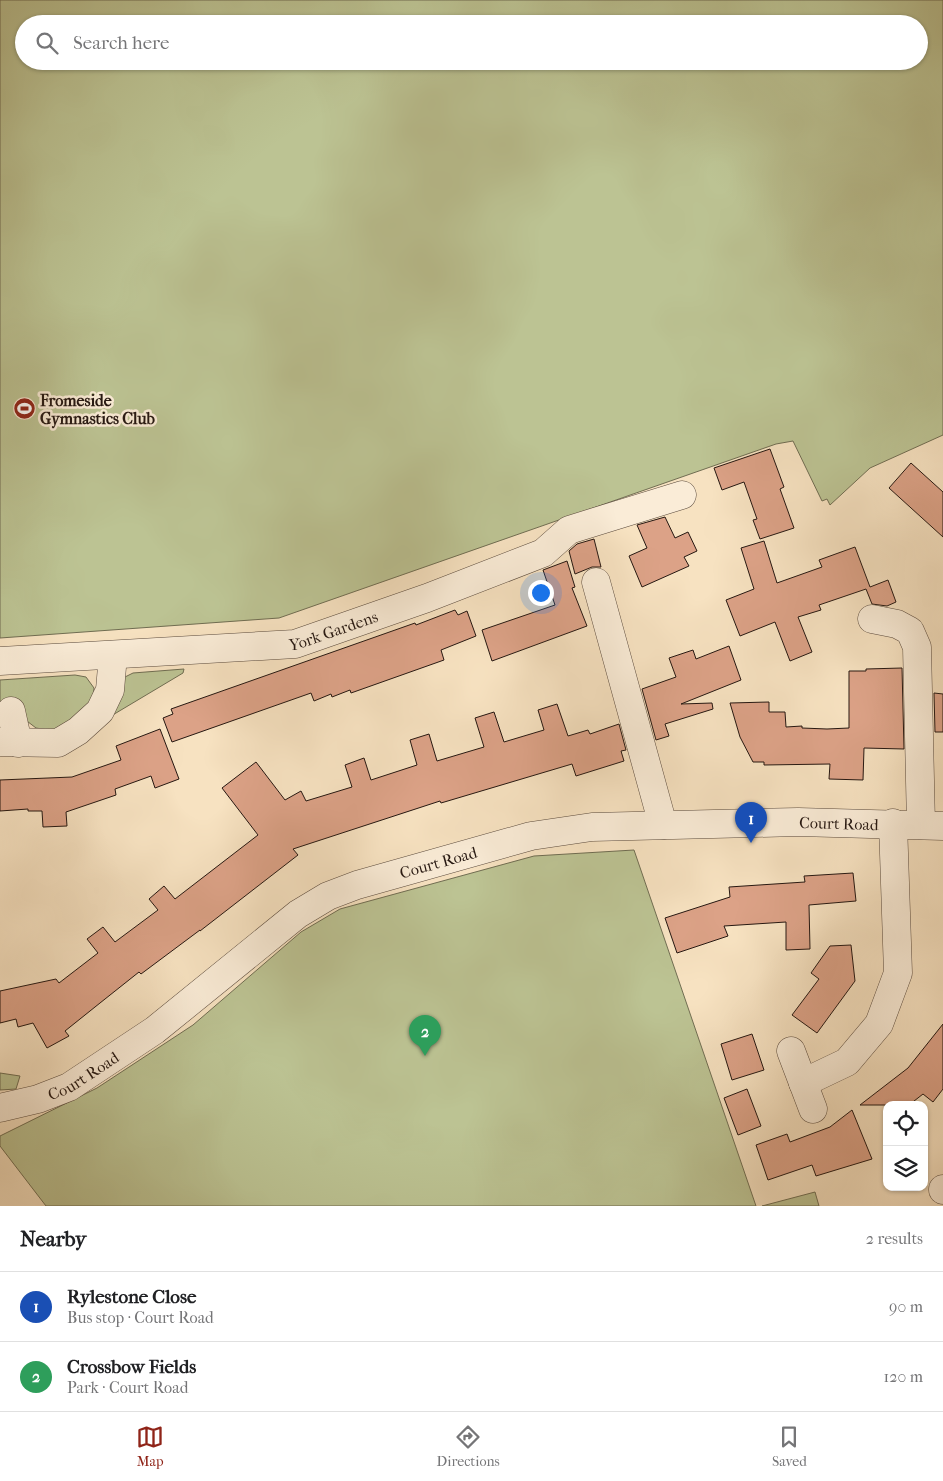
<!DOCTYPE html>
<html lang="en">
<head>
<meta charset="utf-8">
<style>
	:root { --surface:#fff; --page:#f2f2f2; --text:#202124; --muted:#757577; --line:#e0e0e0; --accent:#8f2418 }
	body { margin:0; font-family:"IM FELL French Canon",serif; background:var(--page); color:var(--text) }
	.controls { position:absolute; right:15px; bottom:15px; display:grid; overflow:hidden; border-radius:10px; box-shadow:0 1px 4px #0004 }
	.controls button { width:45px; height:45px; display:grid; place-items:center; padding:0; border:0; border-bottom:1px solid var(--line); background:var(--surface); color:var(--text); font:25px sans-serif }
	.you { position:absolute; left:540px; top:592px; width:18px; height:18px; margin:-12px; border:4px solid #fff; border-radius:50%; background:#1a73e8; box-shadow:0 0 0 8px #1a73e833 }
	.badge { display:grid; place-items:center; width:32px; height:32px; border-radius:50%; background:var(--accent); color:#fff; font-size:16px; font-weight:700 }
	.pin { position:absolute; translate:-50% -41px; filter:drop-shadow(0 1px 2px #0008) }
	.pin::after { content:''; position:absolute; top:26px; width:18px; height:15px; background:inherit; clip-path:polygon(0 0,100% 0,50% 100%) }
	.list { margin:0; padding:0; list-style:none }
	h2 { display:flex; justify-content:space-between; align-items:center; height:65px; margin:0; padding:0 20px; font-size:21px }
	h2 small { font-size:16px; font-weight:400; color:var(--muted) }
	.list li { display:grid; grid-template-columns:32px 1fr auto; gap:15px; align-items:center; box-sizing:border-box; height:70px; padding:0 20px; border-top:1px solid var(--line) }
	.list b { display:block; font-size:19px; white-space:nowrap }
	.list p { margin:0; font-size:16px; white-space:nowrap; color:var(--muted) }
	.list em { font-size:16px; font-style:normal; color:var(--muted) }
	.icon { flex:none; width:28px; height:28px; fill:none; stroke:currentColor; stroke-width:2; stroke-linecap:round; stroke-linejoin:round }
	.map { position:relative; flex:none; width:943px; height:1206px; overflow:hidden }
	.search { position:absolute; background:var(--surface); box-shadow:0 1px 4px #0004; left:15px; right:15px; top:15px; height:55px; display:flex; align-items:center; gap:12px; box-sizing:border-box; padding:0 18px; border-radius:28px; color:var(--muted); font-size:19px }
	.sheet { height:205px; background:var(--surface) }
	nav { display:flex; justify-content:space-around; align-items:center; box-sizing:border-box; height:70px; border-top:1px solid var(--line); background:var(--surface); font-size:14px; color:var(--muted) }
	nav a { display:grid; justify-items:center; gap:2px }
	nav .on { color:var(--accent) }
	.map>svg:first-child { display:block }
	.green { fill:#bcc393; stroke:#706d52; fill-rule:evenodd }
	.building { fill:#dca287; stroke:#251711 }
	.lines { fill:none; stroke-linecap:round; stroke-linejoin:round }
	.minor-casing { stroke:#5a4a3d; stroke-width:29 }
	.minor { stroke:#faecd7; stroke-width:28 }
	.labels { text-anchor:middle; stroke-width:5; stroke-linejoin:round; paint-order:stroke }
	.poi-label { font-size:16px; font-weight:bold; fill:#251711; stroke:#faecd7; text-anchor:start }
	.street-label { font-size:16px; fill:#251711; stroke:#faecd7 }
</style>
</head>
<body>
<div class="map">
<svg width="943" height="1206" viewBox="0 0 943 1206">
	<rect width="100%" height="100%" fill="#f7e2c1"/>
	<filter id="stains"><feTurbulence type="fractalNoise" baseFrequency=".004" numOctaves="4"/><feColorMatrix values="0 0 0 0 .2 0 0 0 0 .09 0 0 0 0 .02 0 0 0 .5 -.17"/></filter>
	<radialGradient id="worn" r=".72"><stop offset=".6" stop-color="#630" stop-opacity="0"/><stop offset="1" stop-color="#630" stop-opacity=".3"/></radialGradient>
	<!-- green -->
	<path class="green" d="M0,0H943V435L870,468L830,505L827,499L822,501L793,441L776,444L279,618L0,638ZM24,24H919V61H24Z
		M184,669L183,673L111,716L123,678L133,673Z
		M75,675L86,677L94,688L93,701L78,720L54,731L36,728L23,718L0,705V680Z
		M634,850L756,1206H46L0,1146V1136L97,1088L193,1025L301,932L340,909L534,856Z
		M0,1073L20,1076L16,1089L0,1090Z
		M815,1192L819,1206H762Z"/>
	<!-- building -->
	<path class="building" d="M770,449L784,487L780,489L794,528L760,539L753,520L757,519L744,482L722,490L714,468Z
		M911,463L943,492V537L889,488Z
		M665,517L675,538L688,532L697,551L684,557L689,566L642,587L629,556L647,548L637,525Z
		M594,539L601,567H592L575,574L569,551L577,544Z
		M764,541L777,583L822,567L819,560L855,547L870,587L888,580L896,602L887,606L872,604L866,589L819,605L821,610L798,617L812,652L790,661L775,622L740,636L726,600L754,589L741,548Z
		M567,561L575,587L572,588L587,626L492,661L482,630L555,605L543,570Z
		M455,610L458,615L467,611L476,636L441,650L444,660L351,693L350,690L332,697L331,694L314,701L311,693L172,742L163,718L173,714L171,709L415,623L416,625Z
		M729,646L741,680L681,704L712,703L713,709L665,724L669,736L656,740L642,689L676,677L669,658L693,650L696,659Z
		M902,668L904,749L864,748L863,780L829,779L830,764L764,765V762H753L740,737L730,703L769,702V712H785L786,727L802,726V728L827,729L849,728V671H866V669Z
		M934,693L943,694V732H935Z
		M557,704L568,736L588,730L590,734L619,724L626,750L621,751L624,761L576,776L572,764L441,803L440,801L293,849L298,855L200,931V930L141,974L139,972L100,1003L65,1031L69,1036L47,1048L33,1023L18,1027L16,1019L0,1023V991L56,979L59,983L98,953L87,939L103,927L115,942L158,910L149,899L164,886L175,899L258,835L222,788L256,762L285,800L301,791L306,801L352,787L345,765L364,758L371,780L417,765L410,740L429,734L437,761L484,747L475,718L494,712L504,742L544,730L538,710Z
		M160,729L179,779L155,788L151,776L115,789L116,795L66,812L67,826L43,827L42,811H28V809L0,811V780L72,777L121,760L116,746Z
		M853,873L856,901L809,905L810,949L786,950V922L724,926L728,936L677,953L665,918L730,897L729,887L805,882L804,876Z
		M851,945L855,981L817,1033L792,1015L819,979L811,973L830,946Z
		M943,1024V1089L933,1102L923,1094L909,1105H860L908,1068Z
		M752,1034L764,1070L732,1080L721,1044Z
		M747,1089L761,1126L738,1135L724,1098Z
		M852,1110L872,1159L816,1176L812,1165L768,1180L756,1145L787,1134L790,1142L830,1127Z"/>
	<g class="lines">
		<defs>
			<g id="minor">
				<path d="M596,582L663,825"/>
				<path d="M872,619L897,624L910,631L917,647L921,825"/>
				<path id="s1" d="M0,661L295,644L427,598L543,553L569,530L682,495"/>
				<path d="M11,711L18,743"/>
				<path d="M0,742L58,743L78,731L100,711L110,690L113,655"/>
				<path d="M791,1051L813,1109"/>
				<path d="M803,1083L847,1062L879,1024L898,973L893,823"/>
				<path id="s2" d="M0,1108L38,1099L69,1087L155,1030L298,914L328,896L357,885L531,836L592,827L798,822L943,826"/>
				<path d="M943,1189V1190"/>
			</g>
		</defs>
		<!-- minor casing -->
		<use href="#minor" class="minor-casing"/>
		<!-- minor -->
		<use href="#minor" class="minor"/>
	</g>
	<!-- icons -->
	<defs>
		<symbol id="stadium-disc" viewBox="-11 -11 22 22"><circle r="9.5" fill="#8f2418" stroke="#faecd7"/><path d="M0-5a6.5 5 0 1 0 0 10a6.5 5 0 1 0 0-10ZM-3.5-1.8h7v3.6h-7Z" fill="#fff"/></symbol>
	</defs>
	<g fill-rule="evenodd">
		<use href="#stadium-disc" x="12" y="396" width="25" height="25"/>
	</g>
	<g class="labels">
		<!-- poi labels -->
		<g class="poi-label">
			<text x="40" y="406">Fromeside<tspan x="40" dy="18">Gymnastics Club</tspan></text>
		</g>
		<!-- street labels -->
		<g class="street-label">
			<text dy="6" stroke="none"><textPath href="#s1" startOffset="336">York Gardens</textPath></text>
			<text dy="6" stroke="none"><textPath href="#s2" startOffset="915">Court Road</textPath></text>
			<text dy="6" stroke="none"><textPath href="#s2" startOffset="510">Court Road</textPath></text>
			<text dy="6" stroke="none"><textPath href="#s2" startOffset="90">Court Road</textPath></text>
		</g>
	</g>
	<rect width="100%" height="100%" filter="url(#stains)"/>
	<rect width="100%" height="100%" fill="url(#worn)"/>
</svg>
<div class="controls">
<button><svg class="icon" aria-label="locate" viewBox="0 0 24 24"><circle cx="12" cy="12" r="6"/><path d="M12 2v4M12 18v4M2 12h4M18 12h4"/></svg></button>
<button><svg class="icon" aria-label="layers" viewBox="0 0 24 24"><path d="M12 4l9 5-9 5-9-5zM3 14l9 5 9-5"/></svg></button>
</div>
<div class="you"></div>
<div class="pin badge" style="left:751px;top:843px;background:#1a4fb4">1</div>
<div class="pin badge" style="left:425px;top:1056px;background:#2e9e5b">2</div>
<div class="search"><svg class="icon" aria-label="search" viewBox="0 0 24 24"><circle cx="10" cy="10" r="6"/><path d="M15 15l6 6"/></svg>Search here</div>
</div>
<section class="sheet">
<h2>Nearby<small>2 results</small></h2>
<ul class="list">
<li><span class="badge" style="background:#1a4fb4">1</span><div><b>Rylestone Close</b><p>Bus stop · Court Road</p></div><em>90 m</em></li>
<li><span class="badge" style="background:#2e9e5b">2</span><div><b>Crossbow Fields</b><p>Park · Court Road</p></div><em>120 m</em></li>
</ul>
</section>
<nav>
<a class="on"><svg class="icon" aria-label="map" viewBox="0 0 24 24"><path d="M3 6l6-2 6 2 6-2v14l-6 2-6-2-6 2zM9 4v14M15 6v14"/></svg>Map</a>
<a><svg class="icon" aria-label="directions" viewBox="0 0 24 24"><path d="M12 3l9 9-9 9-9-9zM9 14v-3h6M13 9l2 2-2 2"/></svg>Directions</a>
<a><svg class="icon" aria-label="saved" viewBox="0 0 24 24"><path d="M7 4h10v16l-5-4-5 4z"/></svg>Saved</a>
</nav>
</body>
</html>
